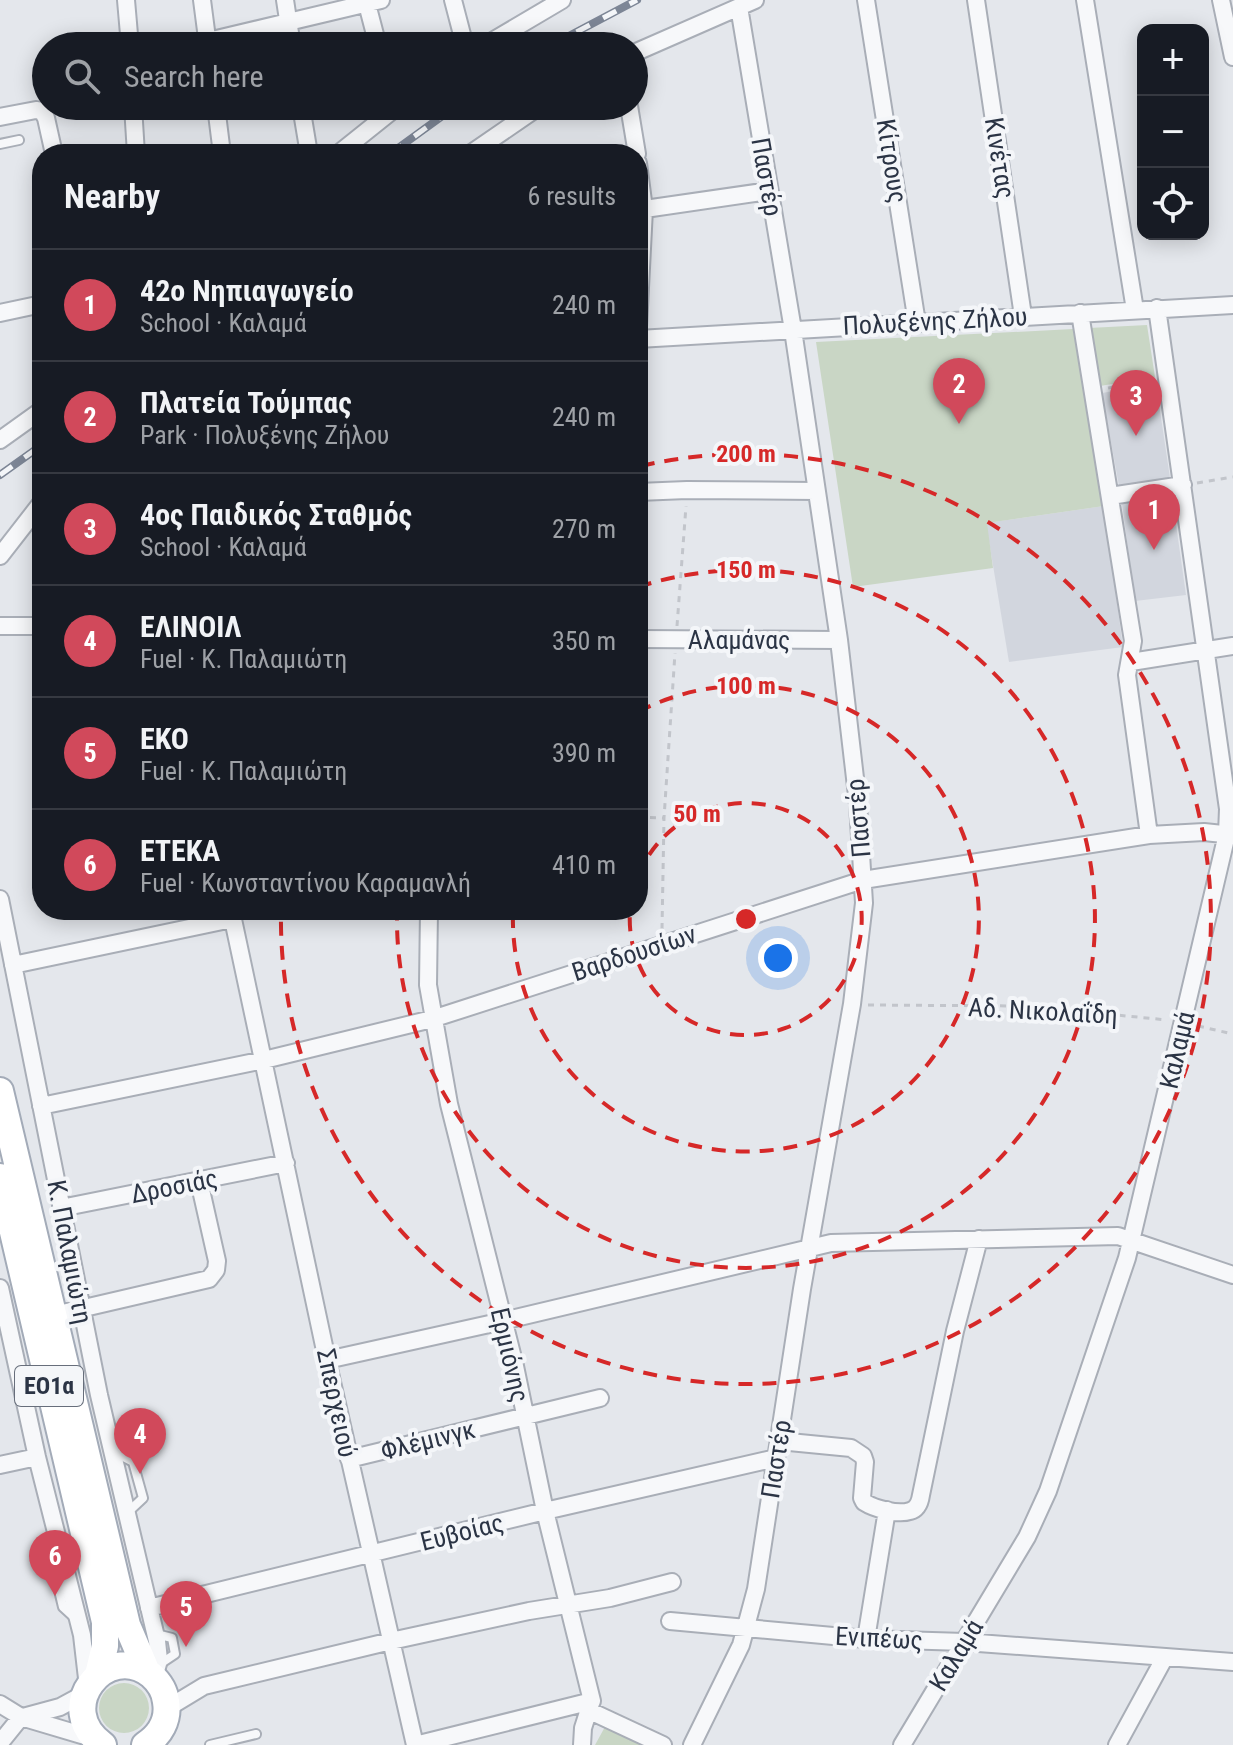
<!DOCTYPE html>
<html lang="en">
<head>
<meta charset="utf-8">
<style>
	:root { --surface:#171b24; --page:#242831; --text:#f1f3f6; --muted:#9ea1a6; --line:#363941; --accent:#d1495b }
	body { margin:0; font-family:"Roboto Condensed",sans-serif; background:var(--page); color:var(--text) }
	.controls { position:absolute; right:24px; top:24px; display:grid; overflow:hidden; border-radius:16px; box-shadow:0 4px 20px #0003 }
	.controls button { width:72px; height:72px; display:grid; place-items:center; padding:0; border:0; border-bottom:2px solid var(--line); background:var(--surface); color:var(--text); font:40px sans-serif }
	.you { position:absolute; left:778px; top:958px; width:28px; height:28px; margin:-20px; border:6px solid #fff; border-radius:50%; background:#1a73e8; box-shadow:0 0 0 12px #1a73e833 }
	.badge { display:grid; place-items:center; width:52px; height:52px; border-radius:50%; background:var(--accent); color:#fff; font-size:26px; font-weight:700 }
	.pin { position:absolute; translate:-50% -66px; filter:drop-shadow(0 2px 4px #0008) }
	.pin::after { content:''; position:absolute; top:42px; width:28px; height:24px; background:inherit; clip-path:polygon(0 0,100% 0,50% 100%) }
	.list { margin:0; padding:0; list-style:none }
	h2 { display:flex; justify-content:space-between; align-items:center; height:104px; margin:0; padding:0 32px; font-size:34px }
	h2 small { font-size:26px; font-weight:400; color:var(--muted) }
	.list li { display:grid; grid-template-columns:52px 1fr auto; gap:24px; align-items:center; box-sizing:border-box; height:112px; padding:0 32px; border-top:2px solid var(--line) }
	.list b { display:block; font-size:30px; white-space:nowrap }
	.list p { margin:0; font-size:26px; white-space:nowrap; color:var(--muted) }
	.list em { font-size:26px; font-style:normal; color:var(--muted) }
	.icon { flex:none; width:44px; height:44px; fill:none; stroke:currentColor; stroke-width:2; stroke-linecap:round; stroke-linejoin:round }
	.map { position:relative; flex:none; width:1233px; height:1745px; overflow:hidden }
	.search { position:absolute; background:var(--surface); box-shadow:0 4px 20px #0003; left:32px; top:32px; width:616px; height:88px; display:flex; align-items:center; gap:20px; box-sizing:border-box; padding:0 28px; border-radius:44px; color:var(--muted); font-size:30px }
	.panel { position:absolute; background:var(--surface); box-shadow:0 4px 20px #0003; left:32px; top:144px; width:616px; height:776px; border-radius:32px }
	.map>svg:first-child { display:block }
	.built { fill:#d2d6de }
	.green { fill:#c9d6c5 }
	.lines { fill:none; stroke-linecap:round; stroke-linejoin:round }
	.lane-casing { stroke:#a9aeb7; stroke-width:12 }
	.street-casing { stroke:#a9aeb7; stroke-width:20 }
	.primary-casing { stroke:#a3abb8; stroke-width:30 }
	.path { stroke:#c2c5cb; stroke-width:3; stroke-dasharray:6 6; stroke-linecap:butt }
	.lane { stroke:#f7f8fa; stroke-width:8 }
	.street { stroke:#f7f8fa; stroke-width:16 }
	.primary { stroke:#fff; stroke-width:26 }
	.rail-casing { stroke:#7d8696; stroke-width:8 }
	.rail { stroke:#f4f6f9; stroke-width:5; stroke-dasharray:15; stroke-linecap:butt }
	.ring { fill:none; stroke:#d62828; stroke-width:4; stroke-dasharray:14 10 }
	.labels { text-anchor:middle; stroke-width:8; stroke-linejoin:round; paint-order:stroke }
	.shield { fill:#f4f6f9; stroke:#676e7b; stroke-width:2 }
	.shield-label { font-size:24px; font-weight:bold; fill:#2b3445 }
	.street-label { font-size:26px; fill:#2b3445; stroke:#f4f6f9 }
	.centre { fill:#d62828; stroke:#f4f6f9; stroke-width:4 }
	.ring-label { font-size:24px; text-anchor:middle; font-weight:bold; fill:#d62828; stroke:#f4f6f9; stroke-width:8; stroke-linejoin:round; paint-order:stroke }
</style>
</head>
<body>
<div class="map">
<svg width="1233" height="1745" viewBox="0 0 1233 1745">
	<rect width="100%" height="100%" fill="#e4e7ec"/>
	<!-- built -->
	<path class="built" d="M1156,384L1170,478L1119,486L1102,393Z
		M1172,496L1186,595L1135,601L1122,504Z
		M1104,506L1123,647L1009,662L986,523Z"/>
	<!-- green -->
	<path class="green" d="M1147,325L1155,377L1100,386L1089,328Z
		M1073,329L1104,506L987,523L993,568L853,587L816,342Z
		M99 1708a25 25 0 1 1 50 0a25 25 0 1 1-50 0Z
		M606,1725L648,1745H595Z"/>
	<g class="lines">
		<defs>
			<path id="lane" d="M0,144L19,140
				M114,1452L133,1462L143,1498L128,1512
				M63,1571L57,1582L63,1607L75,1618
				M156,1634L172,1638L175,1654L160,1664
				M210,1745L256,1734"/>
			<path id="street" d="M126,0L130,46
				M202,0L208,46
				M285,0L292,46
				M366,0L378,46
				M453,0L465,46
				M866,0L917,323
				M976,0L1023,316
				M1085,0L1135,310
				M1221,0L1233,57
				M187,46L381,0
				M484,46L562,0
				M634,53L755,0
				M133,106L136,154
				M216,106L222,154
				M301,106L309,154
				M629,106L637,154
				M0,117L36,110L42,111L46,118L54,154
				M338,154L398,106
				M470,154L540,106
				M638,163L644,209L638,327
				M638,210L769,191
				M0,313L42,304
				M1080,313L1133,641L1127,675L1149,835
				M638,339L1233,305
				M0,440L42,410
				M638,492L687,490L816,491
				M1110,496L1183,485
				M0,556L42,502
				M0,626H42
				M638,639L839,640
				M1131,662L1233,646
				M0,899L99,1395L157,1641L159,1660L154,1678
				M231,910L327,1360L415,1745
				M13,965L232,919
				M41,1106L264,1060L432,1019L863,880L1149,835L1204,832L1233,835
				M61,1208L286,1163
				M0,1288L37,1457L82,1635L88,1687
				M54,1315L209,1279L216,1270L217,1261L199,1181
				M327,1360L503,1321L831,1243L1118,1236L1233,1275
				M779,1441L851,1448L863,1456L865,1462L862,1498L864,1502C875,1509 898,1515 910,1511C918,1509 920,1502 921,1495L955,1331L979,1239
				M349,1459L600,1398
				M0,1465L37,1457
				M149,1608L545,1511L776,1458
				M670,1621L866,1639L965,1642L1233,1662
				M866,1639L887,1510
				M0,1704L21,1717L95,1739
				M166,1709L204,1686L391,1641L529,1611L610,1598L672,1582
				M590,1711L663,1745
				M23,1717L60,1707L84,1694
				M0,1743L21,1717
				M415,1745L592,1701L545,1511L515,1366L449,1104L428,985L429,910
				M582,1745L583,1728L591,1703
				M692,1745L741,1645L756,1589L802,1289L852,1004L864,903L858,804L839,640L793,330L739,7
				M902,1745L1027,1537L1048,1491L1127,1258L1227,834L1228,809L1157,308
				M1117,1745L1165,1657"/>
			<path id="primary" d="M0,1091L127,1625L147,1672
				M0,1177L105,1622V1646L98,1675
				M103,1745C52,1709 106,1640 151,1675C159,1682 165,1692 166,1702C169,1720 160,1735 145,1745"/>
		</defs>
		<!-- lane casing -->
		<use href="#lane" class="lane-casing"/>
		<!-- street casing -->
		<use href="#street" class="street-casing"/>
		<!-- primary casing -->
		<use href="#primary" class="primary-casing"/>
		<!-- path -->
		<path class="path" d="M1108,388L1152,381
			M1197,483L1233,477
			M677,626L686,506
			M638,817L664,818
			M662,929L664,818L675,653
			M868,1005L1025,1006L1167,1020
			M1198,1026L1233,1034"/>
		<!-- lane -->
		<use href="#lane" class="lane"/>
		<!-- street -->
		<use href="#street" class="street"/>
		<!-- primary -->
		<use href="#primary" class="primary"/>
		<defs>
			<path id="rail" d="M550,46L637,0
				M390,154L456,106
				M0,475L42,445"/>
		</defs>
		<!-- rail casing -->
		<use href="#rail" class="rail-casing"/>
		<!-- rail -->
		<use href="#rail" class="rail"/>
	</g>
	<!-- distance rings -->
	<g class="ring">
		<path d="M638 876A116 116 0 1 1 630 911"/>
		<path d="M638 712A233 233 0 1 1 513 911"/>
		<path d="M638 587A349 349 0 1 1 397 913"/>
		<path d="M641 466A465 465 0 1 1 281 911"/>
	</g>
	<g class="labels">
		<!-- shield labels -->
		<rect class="shield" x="15" y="1366" width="68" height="40" rx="6"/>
		<g class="shield-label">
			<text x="49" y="1394">ΕΟ1α</text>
		</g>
		<!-- street labels -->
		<g class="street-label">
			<text transform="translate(1000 158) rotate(81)" y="9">Κινέτας</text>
			<text transform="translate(892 161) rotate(81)" y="9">Κίτρους</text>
			<text transform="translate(767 177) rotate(80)" y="9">Παστέρ</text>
			<text transform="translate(935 321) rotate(-3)" y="9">Πολυξένης Ζήλου</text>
			<text x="739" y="649">Αλαμάνας</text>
			<text transform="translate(858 818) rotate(-95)" y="9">Παστέρ</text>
			<text transform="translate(634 953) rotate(-18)" y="9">Βαρδουσίων</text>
			<text transform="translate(1043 1011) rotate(3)" y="9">Αδ. Νικολαΐδη</text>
			<text transform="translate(1177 1050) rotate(-77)" y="9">Καλαμά</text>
			<text transform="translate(174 1186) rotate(-11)" y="9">Δροσιάς</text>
			<text transform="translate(70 1252) rotate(79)" y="9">Κ. Παλαμιώτη</text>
			<text transform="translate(510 1355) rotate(77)" y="9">Ερμιόνης</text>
			<text transform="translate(337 1403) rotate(78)" y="9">Σπερχειού</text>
			<text transform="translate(428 1440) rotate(-14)" y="9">Φλέμινγκ</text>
			<text transform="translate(776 1459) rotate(-81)" y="9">Παστέρ</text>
			<text transform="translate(462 1532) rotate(-14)" y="9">Ευβοίας</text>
			<text transform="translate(879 1638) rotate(3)" y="9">Ενιπέως</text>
			<text transform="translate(956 1655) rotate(-59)" y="9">Καλαμά</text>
		</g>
	</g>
	<circle cx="746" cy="919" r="12" class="centre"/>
	<g class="ring-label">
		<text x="746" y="462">200 m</text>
		<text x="746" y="578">150 m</text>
		<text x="746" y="694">100 m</text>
		<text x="697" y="822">50 m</text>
	</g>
</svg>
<div class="controls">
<button>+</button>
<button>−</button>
<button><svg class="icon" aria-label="locate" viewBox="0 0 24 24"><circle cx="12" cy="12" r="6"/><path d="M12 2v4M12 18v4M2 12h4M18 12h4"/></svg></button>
</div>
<div class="you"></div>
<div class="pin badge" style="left:1154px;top:550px">1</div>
<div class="pin badge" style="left:959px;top:424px">2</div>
<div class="pin badge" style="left:1136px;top:436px">3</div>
<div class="pin badge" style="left:140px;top:1474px">4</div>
<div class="pin badge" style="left:186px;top:1647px">5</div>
<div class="pin badge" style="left:55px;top:1596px">6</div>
<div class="search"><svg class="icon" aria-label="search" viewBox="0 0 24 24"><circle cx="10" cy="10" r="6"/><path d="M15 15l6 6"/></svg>Search here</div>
<section class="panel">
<h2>Nearby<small>6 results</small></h2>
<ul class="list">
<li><span class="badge">1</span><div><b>42ο Νηπιαγωγείο</b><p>School · Καλαμά</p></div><em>240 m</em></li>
<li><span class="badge">2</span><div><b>Πλατεία Τούμπας</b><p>Park · Πολυξένης Ζήλου</p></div><em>240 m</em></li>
<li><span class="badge">3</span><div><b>4ος Παιδικός Σταθμός</b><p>School · Καλαμά</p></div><em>270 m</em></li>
<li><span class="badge">4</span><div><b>ΕΛΙΝΟΙΛ</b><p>Fuel · Κ. Παλαμιώτη</p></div><em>350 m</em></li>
<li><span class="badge">5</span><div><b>EKO</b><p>Fuel · Κ. Παλαμιώτη</p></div><em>390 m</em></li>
<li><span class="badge">6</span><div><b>ΕΤΕΚΑ</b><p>Fuel · Κωνσταντίνου Καραμανλή</p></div><em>410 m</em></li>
</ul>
</section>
</div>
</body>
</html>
